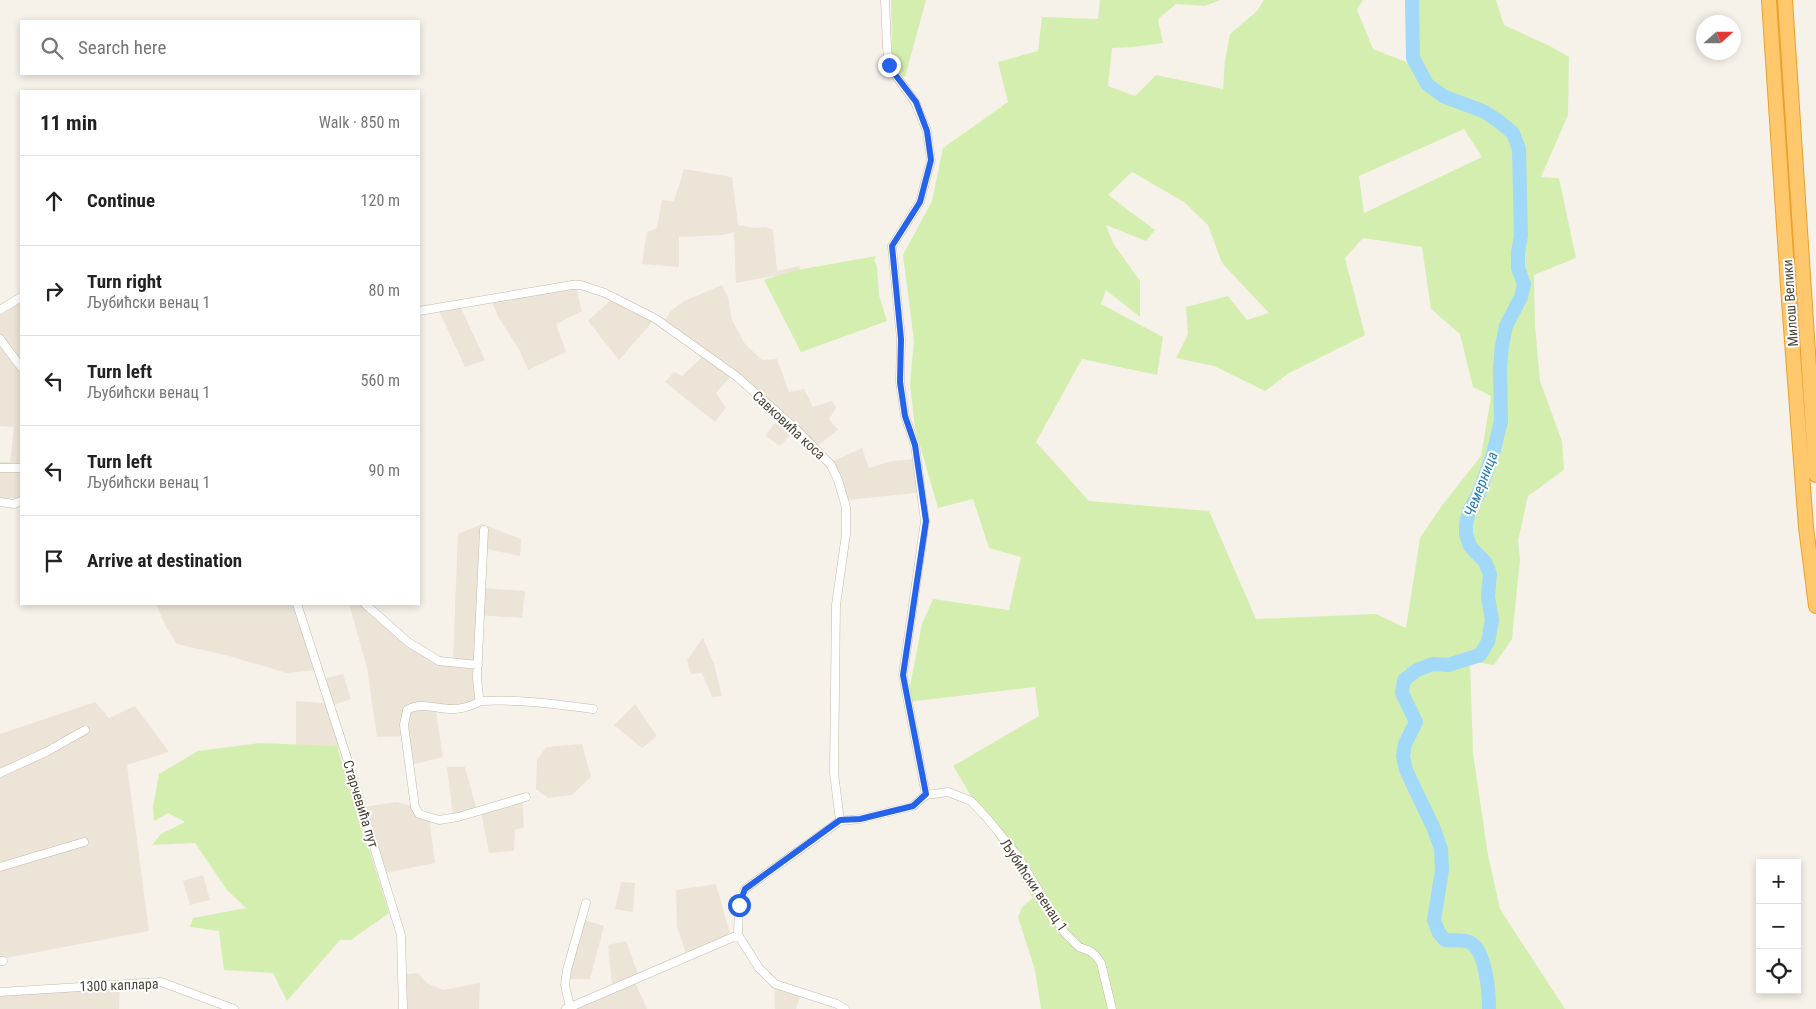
<!DOCTYPE html>
<html lang="en">
<head>
<meta charset="utf-8">
<style>
	:root { --surface:#fff; --page:#f2f2f2; --text:#222; --muted:#767676; --line:#e0e0e0 }
	body { margin:0; font-family:"Roboto Condensed",sans-serif; background:var(--page); color:var(--text) }
	.controls { position:absolute; right:15px; bottom:15px; display:grid; overflow:hidden; border-radius:0px; box-shadow:0 2px 8px #0003 }
	.controls button { width:45px; height:45px; display:grid; place-items:center; padding:0; border:0; border-bottom:1px solid var(--line); background:var(--surface); color:var(--text); font:25px sans-serif }
	.compass { position:absolute; left:1696px; top:15px; width:45px; height:45px; border-radius:50%; background:var(--surface); box-shadow:0 2px 8px #0003; rotate:69deg }
	.stop { position:absolute; width:15px; height:15px; margin:-11px; border:4px solid #2563eb; border-radius:50%; background:#fff }
	.stop.end { background:#2563eb; border-color:#fff; box-shadow:0 1px 5px #0008 }
	.list { margin:0; padding:0; list-style:none }
	h2 { display:flex; justify-content:space-between; align-items:center; height:65px; margin:0; padding:0 20px; font-size:21px }
	h2 small { font-size:16px; font-weight:400; color:var(--muted) }
	.list li { display:grid; grid-template-columns:32px 1fr auto; gap:15px; align-items:center; box-sizing:border-box; height:90px; padding:0 20px; border-top:1px solid var(--line) }
	.list b { display:block; font-size:19px; white-space:nowrap }
	.list p { margin:0; font-size:16px; white-space:nowrap; color:var(--muted) }
	.list em { font-size:16px; font-style:normal; color:var(--muted) }
	.icon { flex:none; width:28px; height:28px; fill:none; stroke:currentColor; stroke-width:2; stroke-linecap:round; stroke-linejoin:round }
	.map { position:relative; flex:none; width:1816px; height:1009px; overflow:hidden }
	.search { position:absolute; background:var(--surface); box-shadow:0 2px 8px #0003; left:20px; top:20px; width:400px; height:55px; display:flex; align-items:center; gap:12px; box-sizing:border-box; padding:0 18px; border-radius:0px; color:var(--muted); font-size:19px }
	.panel { position:absolute; background:var(--surface); box-shadow:0 2px 8px #0003; left:20px; top:90px; width:400px; height:515px; border-radius:0px }
	.map>svg:first-child { display:block }
	.residential { fill:#ebe4d7 }
	.green { fill:#d4eeaf; fill-rule:evenodd }
	.lines { fill:none; stroke-linecap:round; stroke-linejoin:round }
	.river { stroke:#a2d8f8; stroke-width:14 }
	.street-casing { stroke:#c3baab; stroke-width:9 }
	.highway-casing { stroke:#ed9f2d; stroke-width:16 }
	.street { stroke:#fff; stroke-width:8 }
	.highway { stroke:#ffc86c; stroke-width:14 }
	.route { stroke:#2563eb; stroke-width:6 }
	.labels { text-anchor:middle; stroke-width:4; stroke-linejoin:round; paint-order:stroke }
	.street-label { font-size:14px; fill:#4b4337; stroke:#fff }
	.water-label { font-size:15px; font-style:italic; fill:#227bb2; stroke:#fff }
</style>
</head>
<body>
<div class="map">
<svg width="1816" height="1009" viewBox="0 0 1816 1009">
	<rect width="100%" height="100%" fill="#f6f2ea"/>
	<!-- residential -->
	<path class="residential" d="M684,169L732,177L738,225L754,228L766,227L773,230L777,271L799,266L800,270L788,308L773,276L736,283L734,232L723,235L679,237V267L642,264L647,232L657,228L662,200L674,201Z
		M722,285L728,298L732,320L745,344L762,360L777,359L789,392L804,389L813,407L832,401L836,408L829,419L838,430L817,446L834,461L862,448L869,468L892,461L915,459L925,492L848,500L846,498L834,467L795,430L780,446L765,436L780,417L731,376L716,393L726,408L715,422L665,382L674,372L682,376L708,351L665,320L671,311L684,301Z
		M576,286L582,311L556,324L566,352L528,370L520,351L499,318L491,300Z
		M21,298V364L0,336V311Z
		M613,298L653,321L619,360L588,321Z
		M460,306L485,360L465,367L438,309Z
		M0,342L21,368V463H14L21,464V498H0V462H10L14,427L0,426Z
		M482,524L521,539L520,556L486,549L481,588L525,591L522,618L478,615L479,687L474,700L454,707H435L443,757L410,765L404,736L377,737L367,668L349,604H365L408,638L433,654L453,660L458,534Z
		M156,604H292L316,670L287,673L229,656L177,644L165,625Z
		M703,638L714,664L722,696L712,697L702,673L691,674L687,660Z
		M343,674L351,699L330,706L322,679Z
		M296,701L325,703L343,748L296,749Z
		M95,702L109,718L135,706L169,752L127,765L149,931L6,958L0,957V734Z
		M635,704L657,736L642,748L614,725Z
		M582,744L591,777L572,795L548,798L536,789L537,760L546,747Z
		M447,767H465L476,808L453,815Z
		M522,796L524,827L515,830L514,851L489,853L480,807Z
		M396,802L411,806L429,816L435,863L380,874L363,807Z
		M203,875L210,900L190,905L183,881Z
		M621,882L635,883L633,912L615,909Z
		M716,884L731,938L686,954L677,926L676,890Z
		M578,918L604,926L590,979H566Z
		M626,941L638,974L612,984L608,945Z
		M418,973L427,983L443,990L480,983L479,1009H404L401,975Z
		M633,978L647,1009H560L584,996Z
		M120,984L119,1009H0V991Z
		M774,984L801,992L796,1009H775Z"/>
	<!-- green -->
	<path class="green" d="M891,0H926L905,77H900L890,65L892,48Z
		M1100,0H1220L1205,6L1176,4L1158,19L1163,43L1133,47L1112,48L1108,86L1135,96L1156,75L1223,89L1225,61L1230,34L1257,11L1264,0H1363L1357,10L1373,49L1411,64L1407,23V0H1496L1504,25L1550,46L1569,57L1568,115L1541,177L1559,178L1576,258L1534,275L1535,326L1540,381L1562,441L1564,470L1528,496L1518,541L1520,559L1512,639L1494,665L1470,661L1473,753L1488,855L1500,909L1565,1009H1041L1035,970L1018,917L1022,907L1033,898L953,766L1039,716L1035,687L907,702L922,624L933,599L1009,610L1021,557L989,548L973,499L938,508L915,428L910,384L914,341L903,255L932,201L943,148L1008,102L998,62L1038,51L1042,17L1098,19ZM1464,129L1482,157L1364,213L1359,176ZM1132,172L1184,202L1208,225L1222,263L1269,313L1247,320L1228,296L1186,307L1188,334L1176,358L1214,366L1265,391L1289,373L1365,335L1345,258L1363,238L1422,247L1431,309L1460,334L1473,387L1491,396L1481,456L1443,504L1420,538L1406,628L1376,614L1256,619L1209,511L1089,501L1036,442L1082,359L1157,375L1163,337L1101,304L1106,290L1140,317V281L1113,243L1106,225L1146,241L1155,230L1108,195Z
		M876,256L874,260L877,266L879,295L887,321L801,352L764,280L797,270Z
		M259,743L337,746L389,913L351,940H340L287,1001L273,973L224,970L219,931L190,927L193,918L246,908L227,890L195,843L152,845L161,834L185,822L168,813L154,821L153,806L159,774L198,751Z"/>
	<g class="lines">
		<!-- river -->
		<path class="river" d="M1412,0L1413,58L1427,84L1443,96L1485,112L1497,120L1513,133L1519,149L1521,236L1518,252V268L1524,284L1521,297L1506,326L1502,346L1500,367L1501,421L1493,454L1478,495L1469,511L1466,524V534L1470,546L1485,562L1490,574L1488,597L1492,620L1488,642L1480,655L1448,665L1433,664L1417,670L1404,680L1402,693L1416,722L1405,744L1403,756L1406,770L1434,829L1441,849L1442,870L1434,920L1439,933L1445,940C1452,941 1462,939 1469,942C1486,949 1489,992 1489,1009"/>
		<defs>
			<path id="street" d="M885,0L887,47L889,65L894,73L915,102L927,131L931,160L920,202L892,246L901,339L900,382L905,416L915,445L925,521L903,675L926,795L948,792L971,801L987,818L1017,855L1064,932L1079,947L1090,951L1096,956L1101,963L1112,1009
				M0,310L21,297
				M419,311L572,285H581L605,293L656,319L736,376L796,429L831,465L838,480L846,507V534L836,605L834,773L840,821
				M0,339L21,367
				M0,468H21
				M0,502L14,504L21,501
				M484,530L477,678L479,697L481,701C473,705 463,709 454,709C439,710 421,701 407,710L404,725L415,807L419,814L439,820L458,817L526,797
				M297,604L346,755L401,935L403,1009
				M365,604L408,642L439,661L478,665
				M481,701C519,699 555,704 593,709
				M0,773L46,752L85,730
				M840,821L860,819L913,806L926,795
				M0,867L84,842
				M738,935L739,905L745,889L840,821
				M738,935L759,968L775,984L837,1004L845,1009
				M0,961H3
				M0,992L161,982L234,1009
				M570,1007L565,985L567,970L586,903
				M566,1009L738,935"/>
			<path id="highway" d="M1769,0L1789,301L1806,527L1816,606
				M1785,0L1816,475"/>
		</defs>
		<!-- street casing -->
		<use href="#street" class="street-casing"/>
		<!-- highway casing -->
		<use href="#highway" class="highway-casing"/>
		<!-- street -->
		<use href="#street" class="street"/>
		<!-- highway -->
		<use href="#highway" class="highway"/>
	</g>
	<g class="lines">
		<!-- route -->
		<path class="route" d="M739,905L745,889L840,820L860,819L913,806L926,794L903,675L926,521L915,445L905,416L900,382L901,339L892,246L920,202L931,160L927,131L916,102L894,73L889,65"/>
	</g>
	<g class="labels">
		<!-- street labels -->
		<g class="street-label">
			<text transform="translate(1790 303) rotate(-94)" y="5">Милош Велики</text>
			<text transform="translate(789 425) rotate(43)" y="5">Савковића коса</text>
			<text transform="translate(361 804) rotate(73)" y="5">Старчевића пут</text>
			<text transform="translate(1034 885) rotate(56)" y="5">Љубићски венац 1</text>
			<text transform="translate(119 985) rotate(-2)" y="5">1300 каплара</text>
		</g>
		<!-- water labels -->
		<g class="water-label">
			<text transform="translate(1481 484) rotate(-69)" y="5">Чемерница</text>
		</g>
	</g>
</svg>
<div class="controls">
<button>+</button>
<button>−</button>
<button><svg class="icon" aria-label="locate" viewBox="0 0 24 24"><circle cx="12" cy="12" r="6"/><path d="M12 2v4M12 18v4M2 12h4M18 12h4"/></svg></button>
</div>
<svg class="compass" viewBox="-18 -18 36 36"><path d="M0-13l5 13h-10z" fill="#e53935"/><path d="M0 13l5-13h-10z" fill="#767676"/></svg>
<div class="stop" style="left:739px;top:905px"></div>
<div class="stop end" style="left:889px;top:65px"></div>
<div class="search"><svg class="icon" aria-label="search" viewBox="0 0 24 24"><circle cx="10" cy="10" r="6"/><path d="M15 15l6 6"/></svg>Search here</div>
<section class="panel">
<h2>11 min<small>Walk · 850 m</small></h2>
<ul class="list">
<li><svg class="icon" aria-label="ahead" viewBox="0 0 24 24"><path d="M12 20V5M6 11l6-6 6 6"/></svg><div><b>Continue</b></div><em>120 m</em></li>
<li><svg class="icon" aria-label="right" viewBox="0 0 24 24"><path d="M7 20v-9h11M14 6l5 5-5 5"/></svg><div><b>Turn right</b><p>Љубићски венац 1</p></div><em>80 m</em></li>
<li><svg class="icon" aria-label="left" viewBox="0 0 24 24"><path d="M17 20v-9H6M10 6l-5 5 5 5"/></svg><div><b>Turn left</b><p>Љубићски венац 1</p></div><em>560 m</em></li>
<li><svg class="icon" aria-label="left" viewBox="0 0 24 24"><path d="M17 20v-9H6M10 6l-5 5 5 5"/></svg><div><b>Turn left</b><p>Љубићски венац 1</p></div><em>90 m</em></li>
<li><svg class="icon" aria-label="arrive" viewBox="0 0 24 24"><path d="M6 21V4h12l-3 4 3 4H6"/></svg><div><b>Arrive at destination</b></div></li>
</ul>
</section>
</div>
</body>
</html>
